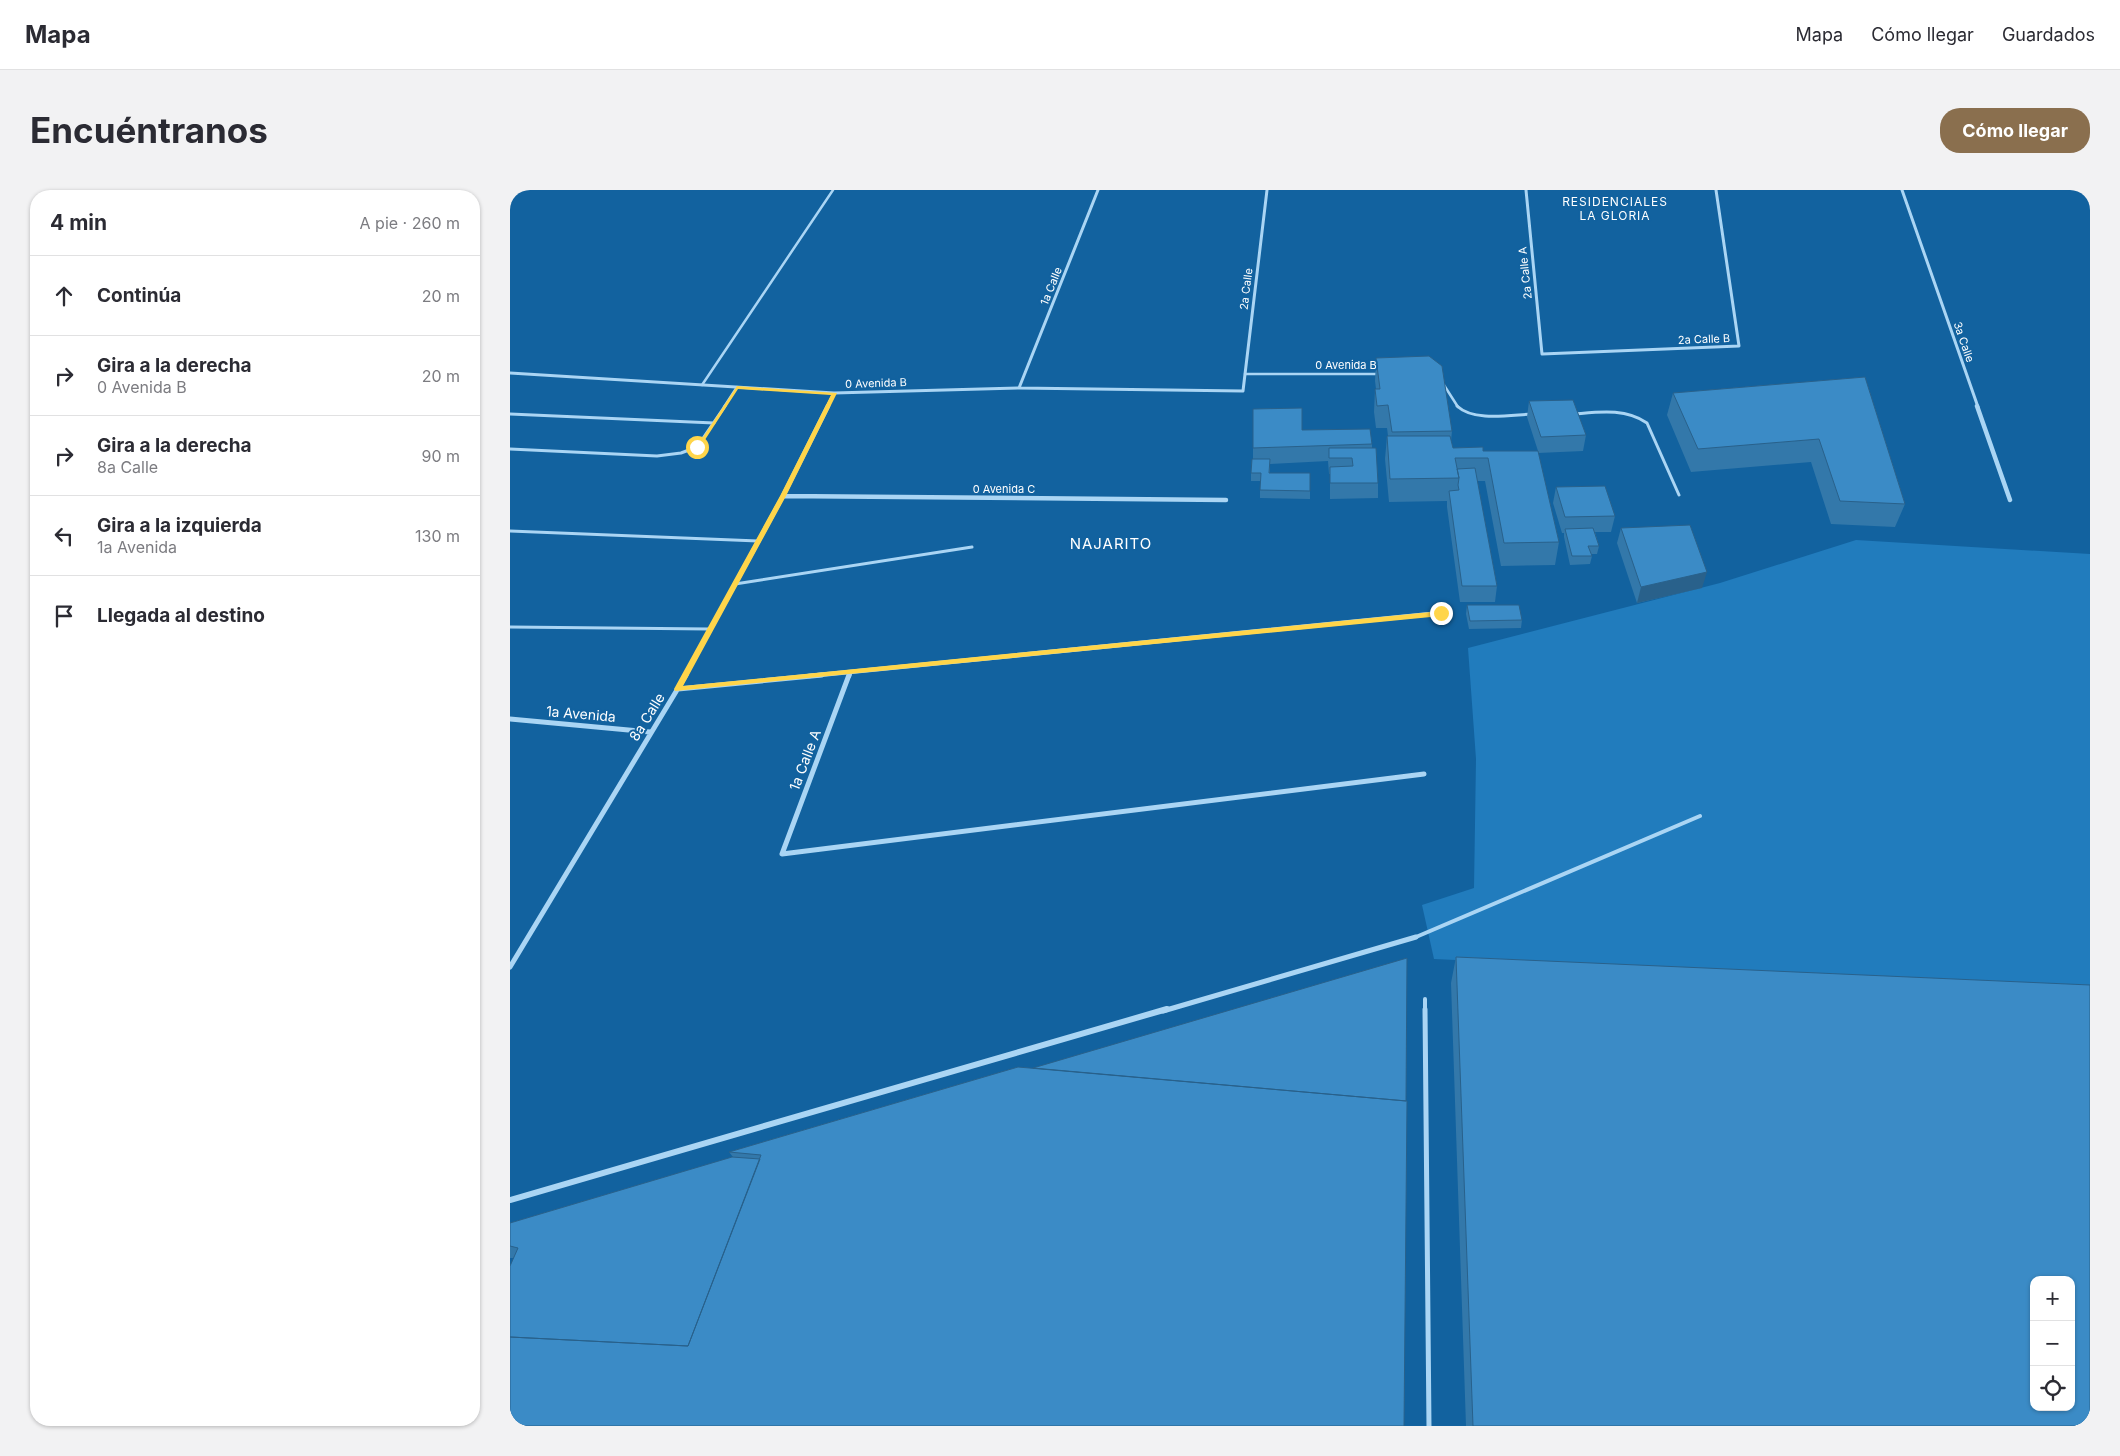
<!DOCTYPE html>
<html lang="es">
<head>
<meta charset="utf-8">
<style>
	:root { --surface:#fff; --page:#f2f2f3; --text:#2b2b33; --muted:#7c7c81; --line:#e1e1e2; --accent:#8a6f4e }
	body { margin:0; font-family:Inter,sans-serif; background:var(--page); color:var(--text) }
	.controls { position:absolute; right:15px; bottom:15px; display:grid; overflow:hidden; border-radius:10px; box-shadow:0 1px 4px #0004 }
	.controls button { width:45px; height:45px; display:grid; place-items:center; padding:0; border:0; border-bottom:1px solid var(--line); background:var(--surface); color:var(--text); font:25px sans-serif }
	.stop { position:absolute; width:15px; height:15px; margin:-11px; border:4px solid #ffd54a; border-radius:50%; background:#fff }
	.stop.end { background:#ffd54a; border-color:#fff; box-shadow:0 1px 5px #0008 }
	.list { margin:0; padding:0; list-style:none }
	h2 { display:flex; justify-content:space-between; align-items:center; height:65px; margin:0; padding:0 20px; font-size:21px }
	h2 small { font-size:16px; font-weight:400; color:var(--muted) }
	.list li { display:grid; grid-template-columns:32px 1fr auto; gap:15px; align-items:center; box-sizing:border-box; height:80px; padding:0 20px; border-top:1px solid var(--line) }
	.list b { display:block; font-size:19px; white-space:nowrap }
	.list p { margin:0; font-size:16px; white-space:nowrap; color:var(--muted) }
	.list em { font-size:16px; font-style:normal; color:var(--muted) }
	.icon { flex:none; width:28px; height:28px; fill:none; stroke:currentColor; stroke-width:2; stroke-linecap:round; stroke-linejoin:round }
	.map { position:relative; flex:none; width:1580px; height:1236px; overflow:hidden; border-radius:20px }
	header { display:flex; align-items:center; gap:30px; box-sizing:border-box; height:70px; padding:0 25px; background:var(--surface); border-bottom:1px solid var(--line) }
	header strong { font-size:24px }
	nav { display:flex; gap:28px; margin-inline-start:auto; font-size:18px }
	.intro { display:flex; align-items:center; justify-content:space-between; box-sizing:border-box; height:120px; padding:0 30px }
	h1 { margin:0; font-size:35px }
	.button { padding:12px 22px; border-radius:20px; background:var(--accent); color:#fff; font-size:18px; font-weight:700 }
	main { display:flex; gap:30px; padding:0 30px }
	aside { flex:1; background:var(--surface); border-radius:20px; box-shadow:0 1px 4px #0004 }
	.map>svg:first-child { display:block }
	.green { fill:#217cbd }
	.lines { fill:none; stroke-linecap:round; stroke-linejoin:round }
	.lane-far3 { stroke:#aad5f4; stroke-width:2.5 }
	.lane-far2 { stroke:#aad5f4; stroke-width:3 }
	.lane-far1 { stroke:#aad5f4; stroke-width:4 }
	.lane { stroke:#aad5f4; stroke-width:5 }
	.street-far3 { stroke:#aad5f4; stroke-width:3 }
	.street-far2 { stroke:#aad5f4; stroke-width:4.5 }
	.street-far1 { stroke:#aad5f4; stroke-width:5 }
	.street { stroke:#aad5f4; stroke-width:6 }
	.wall { fill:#3378aa }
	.shaded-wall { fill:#29618b }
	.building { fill:#3b8bc6; stroke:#29618b; fill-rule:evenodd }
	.route { fill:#ffd54a }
	.labels { text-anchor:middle; stroke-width:4; stroke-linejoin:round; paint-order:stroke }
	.far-street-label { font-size:11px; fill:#fff; stroke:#12629f }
	.far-neighbourhood-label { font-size:12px; letter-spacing:1px; fill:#fff; stroke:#12629f }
	.street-label { font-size:14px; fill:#fff; stroke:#12629f }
	.neighbourhood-label { font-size:15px; letter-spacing:1px; fill:#fff; stroke:#12629f }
</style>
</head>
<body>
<header>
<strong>Mapa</strong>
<nav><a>Mapa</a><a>Cómo llegar</a><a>Guardados</a></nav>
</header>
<div class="intro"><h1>Encuéntranos</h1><a class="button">Cómo llegar</a></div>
<main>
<aside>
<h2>4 min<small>A pie · 260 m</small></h2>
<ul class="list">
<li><svg class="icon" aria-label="ahead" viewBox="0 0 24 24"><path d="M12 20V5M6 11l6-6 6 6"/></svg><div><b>Continúa</b></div><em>20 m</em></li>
<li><svg class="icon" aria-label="right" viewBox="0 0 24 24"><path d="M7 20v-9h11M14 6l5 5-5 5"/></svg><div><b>Gira a la derecha</b><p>0 Avenida B</p></div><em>20 m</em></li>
<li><svg class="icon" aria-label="right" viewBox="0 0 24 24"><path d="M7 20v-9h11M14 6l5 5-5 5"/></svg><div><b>Gira a la derecha</b><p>8a Calle</p></div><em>90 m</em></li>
<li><svg class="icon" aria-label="left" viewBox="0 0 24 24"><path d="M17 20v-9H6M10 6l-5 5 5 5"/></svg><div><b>Gira a la izquierda</b><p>1a Avenida</p></div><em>130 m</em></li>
<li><svg class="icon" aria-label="arrive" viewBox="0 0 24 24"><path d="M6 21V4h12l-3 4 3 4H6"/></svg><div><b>Llegada al destino</b></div></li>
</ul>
</aside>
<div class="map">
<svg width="1580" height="1236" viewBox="0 0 1580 1236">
	<rect width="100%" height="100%" fill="#12629f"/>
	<!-- green -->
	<path class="green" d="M1346,350L1580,364V799L924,769L912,715L964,698L966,569L958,458L1210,393Z"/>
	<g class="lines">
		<!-- lane-far3 -->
		<path class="lane-far3" d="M735,184H869
			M932,192L948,217
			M192,195L323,0
			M214,217L227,197"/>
		<!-- lane-far2 -->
		<path class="lane-far2" d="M947,216C964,232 1000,225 1022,224
			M0,224L204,233
			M1064,224C1089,222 1115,218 1137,233L1169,305
			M0,259L147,266L171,263L187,257L215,216
			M0,341L248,351
			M225,394L462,357
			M0,437L199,439"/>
		<!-- lane-far1 -->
		<path class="lane-far1" d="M906,747L1190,626
			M915,809V821"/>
		<!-- lane -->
		<path class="lane" d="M915,819L919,1236"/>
		<!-- street-far3 -->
		<path class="street-far3" d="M1016,0L1032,164L1229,156L1206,0
			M1392,0L1468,217
			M0,183L324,203L509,198L733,201L757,0
			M509,198L588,0
			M317,217L324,203"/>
		<!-- street-far2 -->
		<path class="street-far2" d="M1467,216L1500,310
			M273,306L716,310
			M175,486L273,306L318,216
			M299,486L931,423
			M339,486L340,483"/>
		<!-- street-far1 -->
		<path class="street-far1" d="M339,485L272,664L914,584
			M168,499L312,485
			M0,529L140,542
			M0,777L176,485
			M653,821L906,747"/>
		<!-- street -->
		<path class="street" d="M0,1010L657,819"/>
	</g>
	<!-- wall -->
	<path class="wall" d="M866,168L942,241L941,251L943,258L973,261H1028L1017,227L1019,211L1076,245L1073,261L1028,263L1049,352L1045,375L991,376L975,291H967L987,396L985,412H950L937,317V311L879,312L875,269L877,246H878L877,238H866L864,222L865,199H866L865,191Z
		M1355,187L1395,314L1385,337L1321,334L1301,272L1181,282L1157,225L1163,203Z
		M792,240L862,254V258L868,293V308L820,309V284H819L818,271L760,274V283H800V309L750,308V291H741V283L743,269V258Z
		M1046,297L1105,326L1101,342H1085L1089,356L1087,364H1081L1082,366L1080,374L1060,375L1054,347V343H1052L1043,313Z
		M1111,338L1192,398L1127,413L1107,353Z
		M957,415L1012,430L1011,438L959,439L956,424Z
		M946,767L1580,1236H956L941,793Z
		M508,877L3,1068H0V1033L223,967L219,962Z"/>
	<!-- shaded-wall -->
	<path class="shaded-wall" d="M1197,382L1192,398L1127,413L1131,397Z"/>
	<!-- building -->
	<path class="building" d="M919,166L932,176L942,241L882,242L878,215L867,216L865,199H870L866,168Z
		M1355,187L1395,314L1330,311L1309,249L1188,259L1163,203Z
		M1063,210L1076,245L1031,247L1019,211Z
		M792,218V240L860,239L862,254L743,258V219Z
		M877,246H940L943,258L973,257V261H1028L1049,352L994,353L978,268H945L949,288L880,289Z
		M819,258H866L868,293H820V277L843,276L842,268H819Z
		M742,269H760L759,283H800V301L750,300L751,283H741Z
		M965,278L987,396H952L939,301L949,300L948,295L949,288L947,279Z
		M1095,296L1105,326L1055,327L1046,297Z
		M1180,335L1197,382L1131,397L1111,338Z
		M1083,338L1089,356H1078L1082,366H1062L1055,339Z
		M957,415H1009L1012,430L960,431Z
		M946,767L1580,795V1236H963ZM1524,1090H1561V1217H1524Z
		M897,768L896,911L523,878Z
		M508,877L897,911L894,1236H0V1147L178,1156L251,965L219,962Z
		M222,967L250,969L178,1156L0,1147V1076L8,1058L0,1056V1033Z"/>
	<!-- route -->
	<path class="route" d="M227,196L327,203L276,306L173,496L931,421L934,423L931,426L165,501L164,499L270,306L321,205L228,199L189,259H185Z"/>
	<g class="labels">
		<!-- far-street labels -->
		<g class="far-street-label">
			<text transform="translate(1015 83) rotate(-96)" y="4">2a Calle A</text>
			<text transform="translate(541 96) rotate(-68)" y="4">1a Calle</text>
			<text transform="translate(736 99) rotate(-83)" y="4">2a Calle</text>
			<text transform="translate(1194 149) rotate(-2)" y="4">2a Calle B</text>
			<text transform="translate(1454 152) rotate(71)" y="4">3a Calle</text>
			<text x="836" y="179">0 Avenida B</text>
			<text transform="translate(366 193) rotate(-2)" y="4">0 Avenida B</text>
			<text x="494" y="303">0 Avenida C</text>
		</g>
		<!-- far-neighbourhood labels -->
		<g class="far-neighbourhood-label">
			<text x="1105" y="16">RESIDENCIALES<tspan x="1105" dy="14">LA GLORIA</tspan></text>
		</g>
		<!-- street labels -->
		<g class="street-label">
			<text transform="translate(71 524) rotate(5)" y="5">1a Avenida</text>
			<text transform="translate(137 527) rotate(-58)" y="5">8a Calle</text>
			<text transform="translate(295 570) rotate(-69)" y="5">1a Calle A</text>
		</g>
		<!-- neighbourhood labels -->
		<g class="neighbourhood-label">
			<text x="601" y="359">NAJARITO</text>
		</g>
	</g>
</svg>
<div class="controls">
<button>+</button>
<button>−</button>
<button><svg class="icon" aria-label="locate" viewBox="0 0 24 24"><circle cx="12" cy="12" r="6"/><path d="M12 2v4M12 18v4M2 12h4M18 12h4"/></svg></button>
</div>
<div class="stop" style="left:187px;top:257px"></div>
<div class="stop end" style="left:931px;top:423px"></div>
</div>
</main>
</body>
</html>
